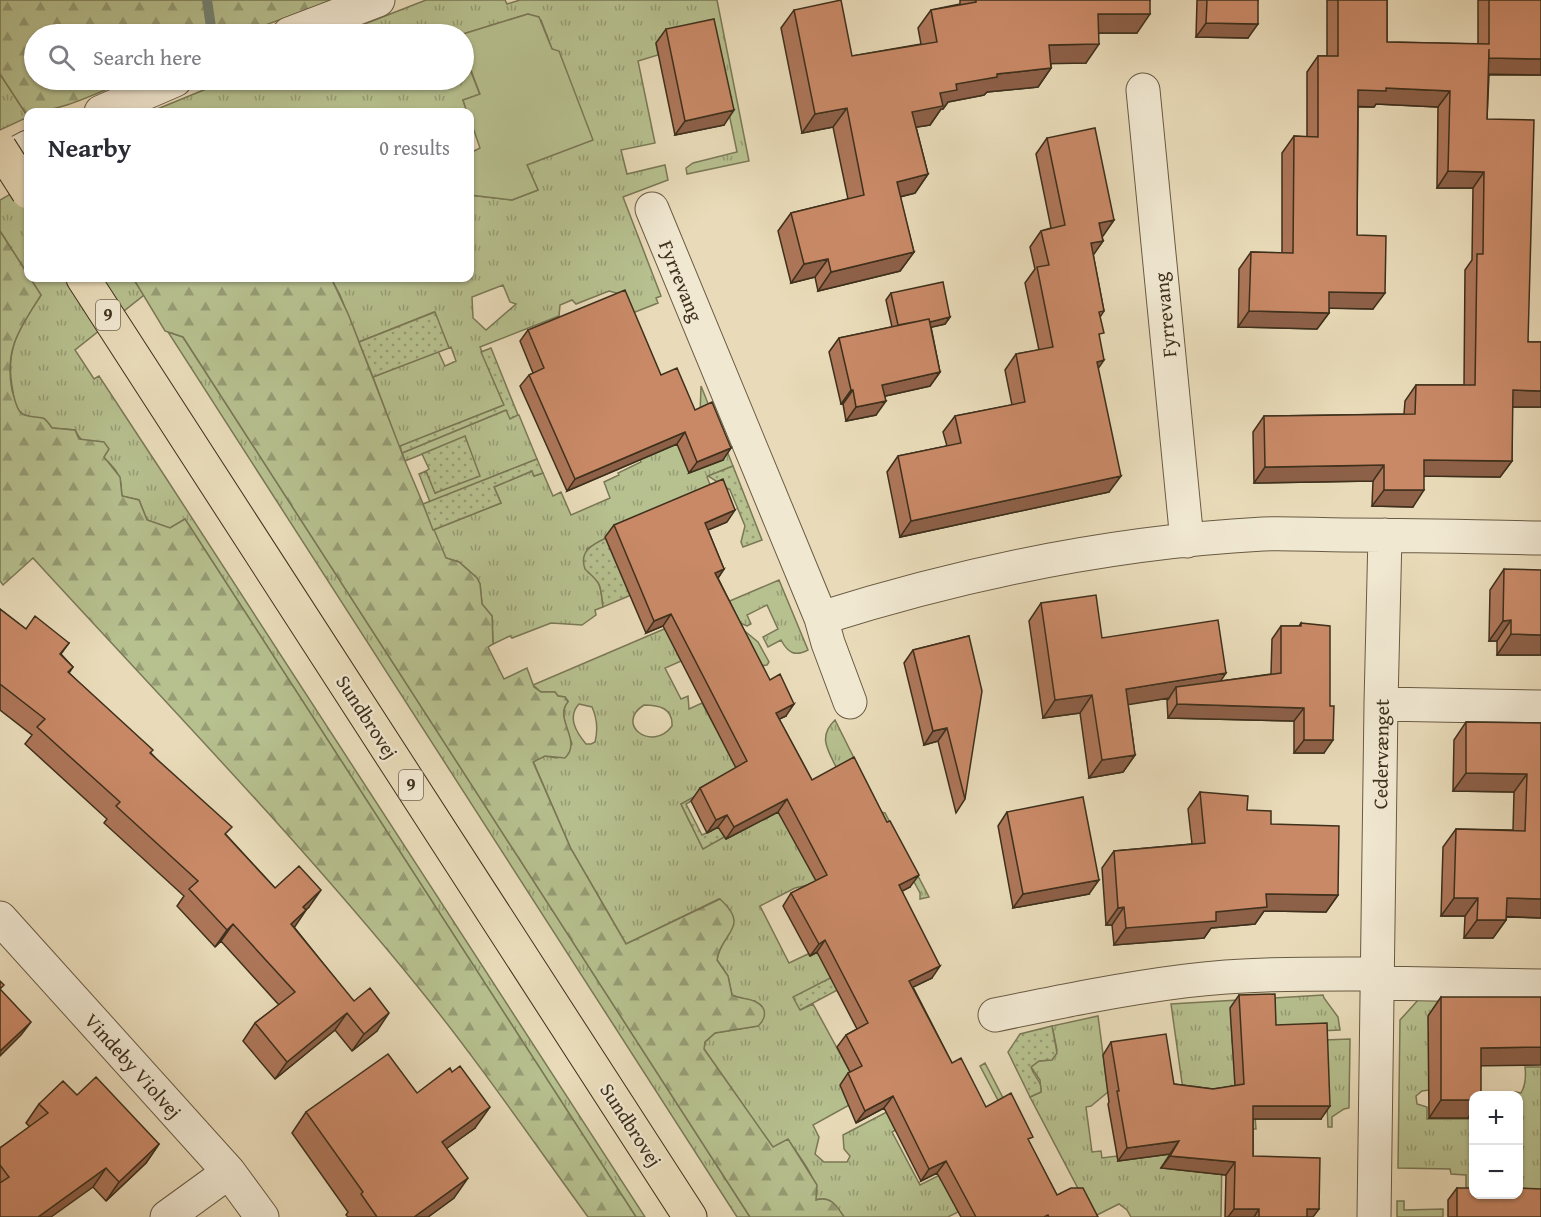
<!DOCTYPE html>
<html lang="en">
<head>
<meta charset="utf-8">
<style>
	:root { --surface:#fff; --page:#f7f7f7; --text:#2b2b33; --muted:#7c7c81; --line:#e1e1e2 }
	body { margin:0; font-family:"Gentium Book Plus",serif; background:var(--page); color:var(--text) }
	.controls { position:absolute; right:18px; bottom:18px; display:grid; overflow:hidden; border-radius:12px; box-shadow:0 2px 4px #0004 }
	.controls button { width:54px; height:54px; display:grid; place-items:center; padding:0; border:0; border-bottom:2px solid var(--line); background:var(--surface); color:var(--text); font:30px sans-serif }
	.list { margin:0; padding:0; list-style:none }
	h2 { display:flex; justify-content:space-between; align-items:center; height:78px; margin:0; padding:0 24px; font-size:26px }
	h2 small { font-size:20px; font-weight:400; color:var(--muted) }
	.icon { flex:none; width:33px; height:33px; fill:none; stroke:currentColor; stroke-width:2; stroke-linecap:round; stroke-linejoin:round }
	.map { position:relative; flex:none; width:1541px; height:1217px; overflow:hidden }
	.search { position:absolute; background:var(--surface); box-shadow:0 2px 4px #0004; left:24px; top:24px; width:450px; height:66px; display:flex; align-items:center; gap:15px; box-sizing:border-box; padding:0 21px; border-radius:33px; color:var(--muted); font-size:22px }
	.panel { position:absolute; background:var(--surface); box-shadow:0 2px 4px #0004; left:24px; top:108px; width:450px; height:174px; border-radius:12px }
	.map>svg:first-child { display:block }
	.grass { fill:url(#grass-tufts); stroke:#7a7856; stroke-width:1.5; fill-rule:evenodd }
	.forest { fill:url(#forest-firs); stroke:#7a7856; stroke-width:1.5 }
	.park { fill:#b7c08f; stroke:#7a7856; stroke-width:1.5 }
	.garden { fill:url(#garden-dots); stroke:#7a7856; stroke-width:1.5 }
	.lines { fill:none; stroke-linecap:round; stroke-linejoin:round }
	.stream { stroke:#738376; stroke-width:10 }
	.minor-casing { stroke:#695b43; stroke-width:35 }
	.major-casing { stroke:#3e301c; stroke-width:35 }
	.minor { stroke:#f1e8d2; stroke-width:33 }
	.major { stroke:#e9dbb9; stroke-width:33 }
	.major-bridge-casing { stroke:#3e301c; stroke-width:35; stroke-linecap:butt }
	.major-bridge { stroke:#e9dbb9; stroke-width:33 }
	.wall { fill:#ad7659; stroke:#3e301c; stroke-width:1.5 }
	.shaded-wall { fill:#8d6048; stroke:#3e301c; stroke-width:1.5 }
	.building { fill:#c98967; stroke:#3e301c; stroke-width:1.5 }
	.labels { text-anchor:middle; stroke-width:4.5; stroke-linejoin:round; paint-order:stroke }
	.shield { fill:#f1e8d2; stroke:#746753; stroke-width:1.5 }
	.shield-label { font-size:18px; font-weight:bold; fill:#3e301c }
	.street-label { font-size:20px; fill:#3e301c; stroke:#f1e8d2 }
</style>
</head>
<body>
<div class="map">
<svg width="1541" height="1217" viewBox="0 0 1541 1217">
	<defs>
		<pattern id="grass-tufts" width="24" height="20" patternUnits="userSpaceOnUse" patternTransform="scale(1.5)"><rect width="24" height="20" fill="#b7c08f"/><path d="M3 7l-1-3M5 7V3M7 7l1-3M15 17l-1-3M17 17v-4M19 17l1-3" fill="none" stroke="#969c74"/></pattern>
		<pattern id="forest-firs" width="22" height="20" patternUnits="userSpaceOnUse" patternTransform="scale(1.5)"><rect width="22" height="20" fill="#b7c08f"/><path d="M5 1l3.5 6h-7zM16 11l3.5 6h-7z" fill="#969c74"/></pattern>
		<pattern id="garden-dots" width="8" height="8" patternUnits="userSpaceOnUse" patternTransform="scale(1.5)"><rect width="8" height="8" fill="#b7c08f"/><path d="M2 2h.1M6 6h.1" fill="none" stroke="#969c74" stroke-width="1.8" stroke-linecap="round"/></pattern>
	</defs>
	<rect width="100%" height="100%" fill="#e9dbb9"/>
	<filter id="stains"><feTurbulence type="fractalNoise" baseFrequency=".00333" numOctaves="4"/><feColorMatrix values="0 0 0 0 .2 0 0 0 0 .09 0 0 0 0 .02 0 0 0 .5 -.17"/></filter>
	<radialGradient id="worn" r=".72"><stop offset=".6" stop-color="#630" stop-opacity="0"/><stop offset="1" stop-color="#630" stop-opacity=".3"/></radialGradient>
	<!-- grass -->
	<path class="grass" d="M426,0H505L507,4L520,0H717L749,161L687,174L686,168L693,163L737,152L722,80L656,44L658,55L638,61L655,143L621,150L627,174L665,165L668,180L623,197L661,296L656,298L658,303L630,314L620,294L609,291L576,304L572,300L560,305L559,316L480,347L504,405L399,447L373,377L438,351L445,366L456,361L451,347L449,348L434,312L359,342L340,295L331,278H470V195L512,200L538,190L527,165L554,50L552,49L541,20L528,14L463,34H339ZM503,285L510,302L516,304L486,330L473,318L472,297Z
		M468,64L480,95L463,100L467,112H150L228,80H464V66Z
		M0,74L28,117L0,130Z
		M28,184V275L0,231V200Z
		M30,278H133L144,295L75,350L94,379L99,376L166,478L645,1217H636L185,519L170,528L147,520L139,500L122,496C121,490 122,482 119,476C109,455 84,450 75,430L52,428C39,413 28,421 20,412C15,406 13,394 12,386C5,347 21,326 41,295Z
		M168,332L183,337L750,1217H737Z
		M701,386L733,466L707,477L713,492L606,538L587,549L588,572C602,580 601,593 603,607L595,610L596,615L582,625L551,623L512,638L510,636L493,644L492,616L482,604L480,584L477,578L459,562L446,558L433,530L501,503L494,487L532,471L534,476L543,473L553,496L561,492L571,515L610,498L604,482L619,475L618,473L641,462L636,450L700,416Z
		M506,410L519,415L537,459L430,502L419,474L426,471L436,493L465,437L405,461L402,453Z
		M779,580L808,650C795,657 788,653 781,640L768,647L763,637L778,629L767,605L747,615L751,624L747,626L730,619L758,642L769,662L767,665L761,666L681,661L665,668L681,699L688,696L689,709L702,703L716,729L755,709L751,760L701,793L681,804L703,849L724,837L726,839L802,799L839,773C830,753 816,738 835,720L881,812L885,813L929,897L920,899V893L879,817L826,881L795,888L760,906L789,963L808,954L810,956L848,936L846,964L800,1010L813,1004L850,1072L851,1104L813,1125L819,1137L815,1154L824,1162H847L850,1156L844,1149L843,1135L900,1105L909,1122L892,1132L920,1185L948,1171L1001,1106L980,1066L985,1063L1029,1148L956,1208L958,1212L948,1217H844C836,1205 831,1196 815,1200C820,1180 799,1156 788,1140L773,1148L704,1049L705,1042L715,1033L758,1026L755,1001L744,1000L732,995L728,976L717,960C720,934 751,926 719,899L626,944L571,849L533,761L545,756L557,758L572,744C568,731 558,713 568,701L565,697L558,696L555,692H541L533,685ZM579,704L592,707C597,718 598,730 595,742L591,744H586C576,732 567,717 579,704ZM644,705C659,705 673,708 672,726C652,753 614,724 644,705Z
		M1323,995L1324,998L1338,1017L1340,1030L1267,1033L1231,1008L1232,1042L1255,1116L1256,1129L1206,1127L1222,1152L1221,1217H1131L1127,1210L1119,1204L1093,1217L1030,1097L1041,1092L1040,1080L1031,1067L1039,1061L1048,1060L1057,1050L1052,1026L1098,1016L1108,1092L1091,1106L1086,1107L1092,1152L1101,1151L1102,1158L1117,1156L1118,1160L1184,1097L1171,1004Z
		M1419,999H1509L1429,1090L1422,1091L1416,1096L1417,1104L1427,1107V1119H1473V1194H1466V1175L1451,1174L1450,1169L1398,1168L1400,1020Z
		M1350,1039L1349,1108L1344,1109L1332,1117V1127H1328L1324,1040Z
		M1525,1067H1541V1195L1518,1194V1096L1515,1095V1092L1521,1093C1525,1086 1526,1075 1525,1067Z
		M1397,1201H1404V1210L1443,1209V1217H1397Z"/>
	<!-- forest -->
	<path class="forest" d="M0,0H333L241,34H34V80H129C98,92 62,112 28,112V117L0,74Z
		M0,231L41,295C20,328 4,349 12,390C14,397 16,407 20,412C26,418 35,416 43,418C47,420 49,424 52,428L75,430L79,439L104,442L109,449L104,457L120,477L122,496L139,500L147,520L170,528L185,519L636,1217H588C532,1140 478,1061 418,987C297,838 163,700 33,558L3,585L0,581Z
		M133,278H331L349,316L405,461L446,558L459,562L477,578L480,584L482,604L492,616L493,644L488,647L504,679L527,668L534,687L541,692H555L558,696L565,697L568,702C553,718 583,741 565,758L545,756L533,762L571,849L626,944L720,899C752,928 720,933 717,960L728,976L732,995C740,999 750,998 756,1002C768,1008 766,1019 758,1026L715,1033L705,1042L704,1049L773,1147L788,1139L817,1185L816,1200C831,1196 836,1205 844,1217H750L183,337L165,331Z"/>
	<!-- park -->
	<path class="park" d="M528,14L539,17L552,49L559,51L593,140L527,165L538,190L512,200L470,195V153L480,148L470,119V112H467L463,100L480,94L469,65L464,66L463,34Z"/>
	<!-- garden -->
	<path class="garden" d="M435,312L449,348L373,377L359,342Z
		M491,348L518,415L510,419L506,410L402,453L400,446L504,405L481,352Z
		M465,436L480,476L435,493L426,471L429,469L422,454Z
		M537,459L543,473L534,476L532,471L494,487L501,503L433,530L423,504Z
		M733,466L762,540L743,547L741,542L745,526L730,490L708,476Z
		M606,538L631,595L603,607C600,582 602,585 585,569C579,552 591,545 606,538Z
		M701,793L702,795L686,804L702,835L719,827L724,837L703,849L681,804Z
		M838,974L845,986L800,1010L793,997Z
		M1052,1026L1057,1053L1052,1060L1039,1061L1031,1067C1034,1078 1042,1080 1041,1092L1030,1097L1008,1052L1020,1034Z"/>
	<g class="lines">
		<!-- stream -->
		<path class="stream" d="M207,0L211,27"/>
		<defs>
			<path id="minor" d="M289,34L378,0
				M1143,90L1187,541
				M101,112L175,80
				M0,162L28,147
				M652,209L821,618C964,573 1113,542 1263,534C1290,533 1318,535 1345,535C1410,535 1476,537 1541,538
				M821,618L828,643L850,702
				M1381,704L1541,707
				M0,918L229,1172L262,1217
				M1378,983L1541,986
				M995,1015C1058,1002 1121,989 1185,981C1249,973 1314,974 1378,974
				M167,1217L229,1172
				M1374,1217L1381,704L1385,535"/>
			<path id="major" d="M83,278L690,1217"/>
		</defs>
		<!-- minor casing -->
		<use href="#minor" class="minor-casing"/>
		<!-- major casing -->
		<use href="#major" class="major-casing"/>
		<!-- minor -->
		<use href="#minor" class="minor"/>
		<!-- major -->
		<use href="#major" class="major"/>
		<defs>
			<path id="major-bridge" d="M0,148L28,192"/>
		</defs>
		<!-- major-bridge casing -->
		<use href="#major-bridge" class="major-bridge-casing"/>
		<!-- major-bridge -->
		<use href="#major-bridge" class="major-bridge"/>
	</g>
	<!-- wall -->
	<path class="wall" d="M960,0H1150L1137,33H1099L1086,63H1051V68L1038,87L987,92L984,95L948,102L943,109H941L930,125L916,127L928,174L915,193L900,197L914,252L900,271L818,291L815,277L791,283L778,231L791,213L848,199L833,127L802,133L781,28L794,10L852,56L921,44L918,28L931,10L960,4Z
		M1197,0H1258L1248,38L1196,37Z
		M1327,0H1387V42L1478,44V0H1541V75H1489L1487,119L1528,342H1541V407H1512V461L1500,477L1424,476L1413,507L1372,506L1373,481L1254,483L1253,432L1264,416L1404,414L1405,401L1416,385H1464L1465,270L1472,260L1473,188H1437L1438,107L1376,104L1374,107H1358L1357,235L1373,309L1329,308V313L1317,329L1238,327L1239,269L1251,252L1282,253V153L1294,136L1307,137V72L1318,56H1327Z
		M666,29L724,125L675,135L656,43Z
		M1047,138L1114,220L1102,236L1103,241L1093,254L1104,311L1100,317L1098,369L1109,492L900,537L887,472L898,456L947,446L943,432L955,416L1012,405L1005,370L1016,354L1039,350L1025,283L1035,269L1030,247L1041,231L1051,228L1036,154Z
		M891,293L950,317L945,324L931,327L940,372L930,386L885,396L876,415L846,421L843,404H841L829,352L839,338L892,327L886,300Z
		M528,330L661,375L695,410L723,460L689,473L677,444L567,491L520,386L529,375L533,373L520,341Z
		M727,522L708,530L724,569L718,578L786,716L779,719L812,780L910,887L902,891L932,978L913,987L952,1063L986,1107L1029,1142L1057,1195L1098,1217H961L937,1173L921,1181L884,1108L856,1123L840,1085L848,1073L850,1072L837,1047L846,1035L857,1029L817,952L810,956L783,906L791,893L816,881L778,812L726,839L718,827L707,833L691,801L700,788L736,768L663,626L646,633L605,537L614,525Z
		M1504,569L1541,655H1497V641H1489L1490,590Z
		M1041,603L1102,638L1221,681L1271,674L1272,639L1281,626H1299L1301,623L1324,753H1294V721L1168,718L1167,701L1169,698L1128,704L1135,755L1123,772L1089,778L1080,713L1043,718L1029,621Z
		M0,609L26,629L69,643L61,654L73,667L69,673L151,753L275,888L309,907L306,910L294,927L377,1031L352,1051L335,1030L275,1079L243,1041L255,1023L279,1005L221,941L215,947L177,906L184,896L104,823L107,819L25,744L32,735L0,710Z
		M969,636L965,799L956,813L938,741L924,745L904,663L913,650Z
		M1466,722L1541,723V918L1506,917V920L1493,938H1464L1465,916H1441L1443,847L1456,829L1513,830L1514,792L1453,791L1454,740Z
		M1200,792L1247,810L1271,824L1338,895L1326,912L1264,911L1255,924L1211,928L1204,938L1114,945L1112,925H1106L1102,868L1114,851L1192,844L1188,809Z
		M1007,812L1089,894L1013,908L998,826Z
		M1239,995L1276,1025L1321,1119H1253V1156L1313,1217H1225L1226,1175L1161,1168L1170,1154L1118,1161L1108,1104L1109,1102L1103,1055L1111,1042L1174,1084L1213,1089L1235,1086L1230,1008Z
		M1441,997L1481,1066L1468,1118H1429L1428,1016Z
		M417,1093L475,1128L447,1148L454,1198L428,1217H348L346,1215L348,1212L292,1133L306,1112Z
		M77,1095L159,1144L146,1163L106,1201L93,1187L0,1217V1148L30,1127L26,1123L39,1104Z
		M1457,1188L1541,1217H1448V1200Z"/>
	<!-- shaded-wall -->
	<path class="shaded-wall" d="M1098,14H1150L1137,33H1085Z
		M1206,23L1258,24L1248,38L1196,37Z
		M1099,44L1086,63L1036,64L1049,45Z
		M1489,58L1541,59V75L1478,74Z
		M1051,68L1038,87L987,92L984,95L948,102L943,109H941L930,125L899,130L912,112L940,93L956,84L997,74Z
		M1386,88L1450,91L1438,107L1376,104L1374,107L1347,106L1358,90Z
		M847,108L833,127L802,133L815,114Z
		M734,110L724,125L675,135L685,121Z
		M1448,171L1484,172L1473,188H1437Z
		M928,174L915,193L883,201L897,182Z
		M1114,220L1103,236L1088,239L1099,223Z
		M1103,241L1092,257L1091,243Z
		M914,252L900,271L818,291L831,272Z
		M828,259L815,277L791,283L804,264Z
		M1329,292L1385,293L1373,309L1318,308Z
		M1249,311L1329,313L1317,329L1238,327Z
		M950,317L945,324L894,336L899,329Z
		M1104,360L1093,376L1097,362Z
		M940,372L930,386L872,399L882,385Z
		M851,390H853L843,404H841Z
		M1513,390L1541,391V407H1501Z
		M886,401L876,415L846,421L856,407Z
		M685,432L677,444L567,491L575,479Z
		M731,448L723,460L689,473L697,462Z
		M1424,460L1512,461L1500,477L1413,476Z
		M1384,465L1373,481L1254,483L1265,467Z
		M1121,476L1109,492L900,537L911,521Z
		M1384,490H1424L1413,507L1372,506Z
		M735,510L727,522L696,535L705,523Z
		M724,569L716,581L715,573Z
		M671,614L663,626L646,633L654,621Z
		M1511,620L1497,641H1489L1503,621Z
		M1511,634L1541,635V655H1497Z
		M1226,673L1214,691L1176,687L1169,698L1114,707L1126,689Z
		M1092,695L1080,713L1043,718L1055,700Z
		M794,704L786,716L767,725L776,713Z
		M1177,704L1304,708L1294,721L1168,718Z
		M947,728L938,741L924,745L933,731Z
		M1304,740H1333L1324,753H1294Z
		M1135,755L1123,772L1089,778L1102,760Z
		M1466,773L1527,774L1514,792L1453,791Z
		M787,799L778,812L726,839L734,827Z
		M727,815L718,827L707,833L716,820Z
		M919,875L910,887L891,897L899,885Z
		M1099,880L1089,894L1013,908L1023,894Z
		M321,890L309,907L290,924L303,907Z
		M1266,894L1338,895L1326,912L1264,911L1255,924L1211,928L1204,938L1114,945L1126,928Z
		M1454,898H1478L1465,916H1441Z
		M1507,898L1541,899V918L1494,916Z
		M1124,907L1112,925H1106L1118,908Z
		M306,910L294,928L291,924Z
		M1477,920H1506L1493,938H1464Z
		M233,924L221,941L215,947L227,930Z
		M825,940L817,952L810,956L819,944Z
		M940,966L932,978L901,993L909,981Z
		M347,1013L335,1030L275,1079L287,1062Z
		M389,1013L377,1031L352,1051L364,1034Z
		M31,1022L21,1035L0,1056V1051Z
		M1541,1047V1065L1468,1066L1481,1048Z
		M893,1096L884,1108L856,1123L865,1111Z
		M1441,1100H1473V1111L1468,1118H1429Z
		M1253,1106H1330L1321,1119H1244Z
		M490,1107L475,1128L428,1162L442,1142Z
		M1179,1141L1170,1154L1118,1161L1127,1148Z
		M159,1144L146,1163L106,1201L119,1182Z
		M1170,1156L1235,1162L1226,1175L1161,1168Z
		M946,1161L937,1173L921,1181L929,1169Z
		M106,1168L93,1187L51,1217H38Z
		M468,1178L454,1198L428,1217H414Z
		M1234,1209H1259L1254,1217H1228Z
		M1307,1209H1319L1313,1217H1301Z"/>
	<!-- building -->
	<path class="building" d="M841,0L852,56L937,42L931,10L976,2V0H1150V14H1098L1099,44L1049,45L1051,68L997,74V77L956,84L957,90L940,93L943,106L912,112L928,174L897,182L914,252L831,272L828,259L804,264L791,213L864,195L847,108L815,114L794,10Z
		M1207,0H1258V24L1206,23Z
		M1338,0H1387V42L1489,44V0H1541V59L1489,58V49L1487,119L1534,120L1528,342H1541V391L1513,390L1512,461L1424,460V490H1384V465L1265,467L1264,416L1415,414L1416,385H1475L1477,254H1483L1484,172L1448,171L1450,91L1386,88V91L1358,90L1357,235L1386,236L1385,293L1329,292V313L1249,311L1251,252L1293,253L1294,136L1318,137V56H1338Z
		M714,19L734,110L685,121L666,29Z
		M1095,128L1114,220L1099,223L1103,241L1091,243L1104,311L1099,312L1104,333L1099,334L1104,360L1097,362L1121,476L911,521L898,456L961,443L955,416L1025,402L1016,354L1053,347L1037,267L1049,265L1041,231L1065,225L1047,138Z
		M943,282L950,317L930,322L929,319L898,325L891,293Z
		M625,290L661,375L677,368L695,410L712,402L731,448L697,462L685,432L575,479L529,375L544,368L528,330Z
		M929,319L940,372L882,385L886,401L856,407L853,390H851L839,338Z
		M723,479L735,510L705,523L724,569L715,573L770,680L780,674L794,704L776,713L812,780L854,757L887,822L890,821L919,875L899,885L940,966L909,981L952,1063L961,1058L986,1107L1011,1093L1033,1137L1028,1139L1057,1195L1071,1188H1083L1098,1217H1049L1048,1215L1044,1217H976L946,1161L929,1169L893,1096L865,1111L848,1073L862,1066L846,1035L868,1023L825,940L819,944L791,893L827,875L787,799L734,827L727,815L716,820L700,788L747,761L671,614L654,621L614,525Z
		M1504,569L1541,570V635L1511,634V620L1503,621Z
		M1096,595L1102,638L1218,620L1226,673L1126,689L1135,755L1102,760L1092,695L1055,700L1041,603Z
		M0,609L26,629L35,616L69,643L60,654L73,667L68,672L153,750L150,753L232,827L225,834L275,888L299,866L321,890L303,907L306,910L291,924L354,1001L370,988L389,1013L364,1034L347,1013L287,1062L255,1023L295,992L233,924L227,930L189,889L198,881L116,806L120,802L37,727L45,719L0,684Z
		M1301,623L1330,626V706H1334L1333,740H1304V708L1177,704L1176,687L1281,673V626H1301Z
		M969,636L982,691L965,799L947,728L933,731L913,650Z
		M1466,722L1541,723V899L1507,898L1506,920H1477L1478,898H1454L1456,829L1525,831L1527,774L1466,773Z
		M1200,792L1248,796L1247,810L1271,811V824L1339,826L1338,895L1266,894L1267,907L1216,912V921L1126,928L1124,907L1118,908L1114,851L1205,843Z
		M1083,797L1099,880L1023,894L1007,812Z
		M0,981L4,985L0,989Z
		M0,989L31,1022L0,1051Z
		M1275,994L1276,1025L1327,1023L1330,1106H1253V1156L1320,1158L1319,1209H1307V1217H1259V1209H1234L1235,1162L1170,1156L1179,1141L1127,1148L1117,1091H1119L1111,1042L1166,1034L1174,1084L1213,1089L1244,1084L1239,995Z
		M1441,997H1541V1047L1481,1048V1095H1473V1100H1441Z
		M388,1054L417,1093L450,1068L452,1072L460,1066L490,1107L442,1142L468,1178L414,1217H377L361,1194L363,1192L306,1112Z
		M96,1077L159,1144L119,1182L106,1168L38,1217H0V1183L9,1177L0,1165V1148L48,1113L39,1104L63,1081L77,1095Z
		M1457,1188H1473V1194H1518V1188L1541,1189V1217H1457Z"/>
	<g class="labels">
		<!-- shield labels -->
		<g class="shield">
			<rect x="96" y="300" width="24" height="30" rx="4.5"/>
			<rect x="399" y="770" width="24" height="30" rx="4.5"/>
		</g>
		<g class="shield-label">
			<text x="108" y="321">9</text>
			<text x="411" y="791">9</text>
		</g>
		<!-- street labels -->
		<g class="street-label">
			<text transform="translate(681 281) rotate(68)" y="7">Fyrrevang</text>
			<text transform="translate(1165 315) rotate(-96)" y="7">Fyrrevang</text>
			<text transform="translate(367 717) rotate(57)" y="7">Sundbrovej</text>
			<text transform="translate(1381 754) rotate(-89)" y="7">Cedervænget</text>
			<text transform="translate(133 1066) rotate(48)" y="7">Vindeby Violvej</text>
			<text transform="translate(631 1125) rotate(57)" y="7">Sundbrovej</text>
		</g>
	</g>
	<rect width="100%" height="100%" filter="url(#stains)"/>
	<rect width="100%" height="100%" fill="url(#worn)"/>
</svg>
<div class="controls">
<button>+</button>
<button>−</button>
</div>
<div class="search"><svg class="icon" aria-label="search" viewBox="0 0 24 24"><circle cx="10" cy="10" r="6"/><path d="M15 15l6 6"/></svg>Search here</div>
<section class="panel">
<h2>Nearby<small>0 results</small></h2>
<ul class="list">
</ul>
</section>
</div>
</body>
</html>
